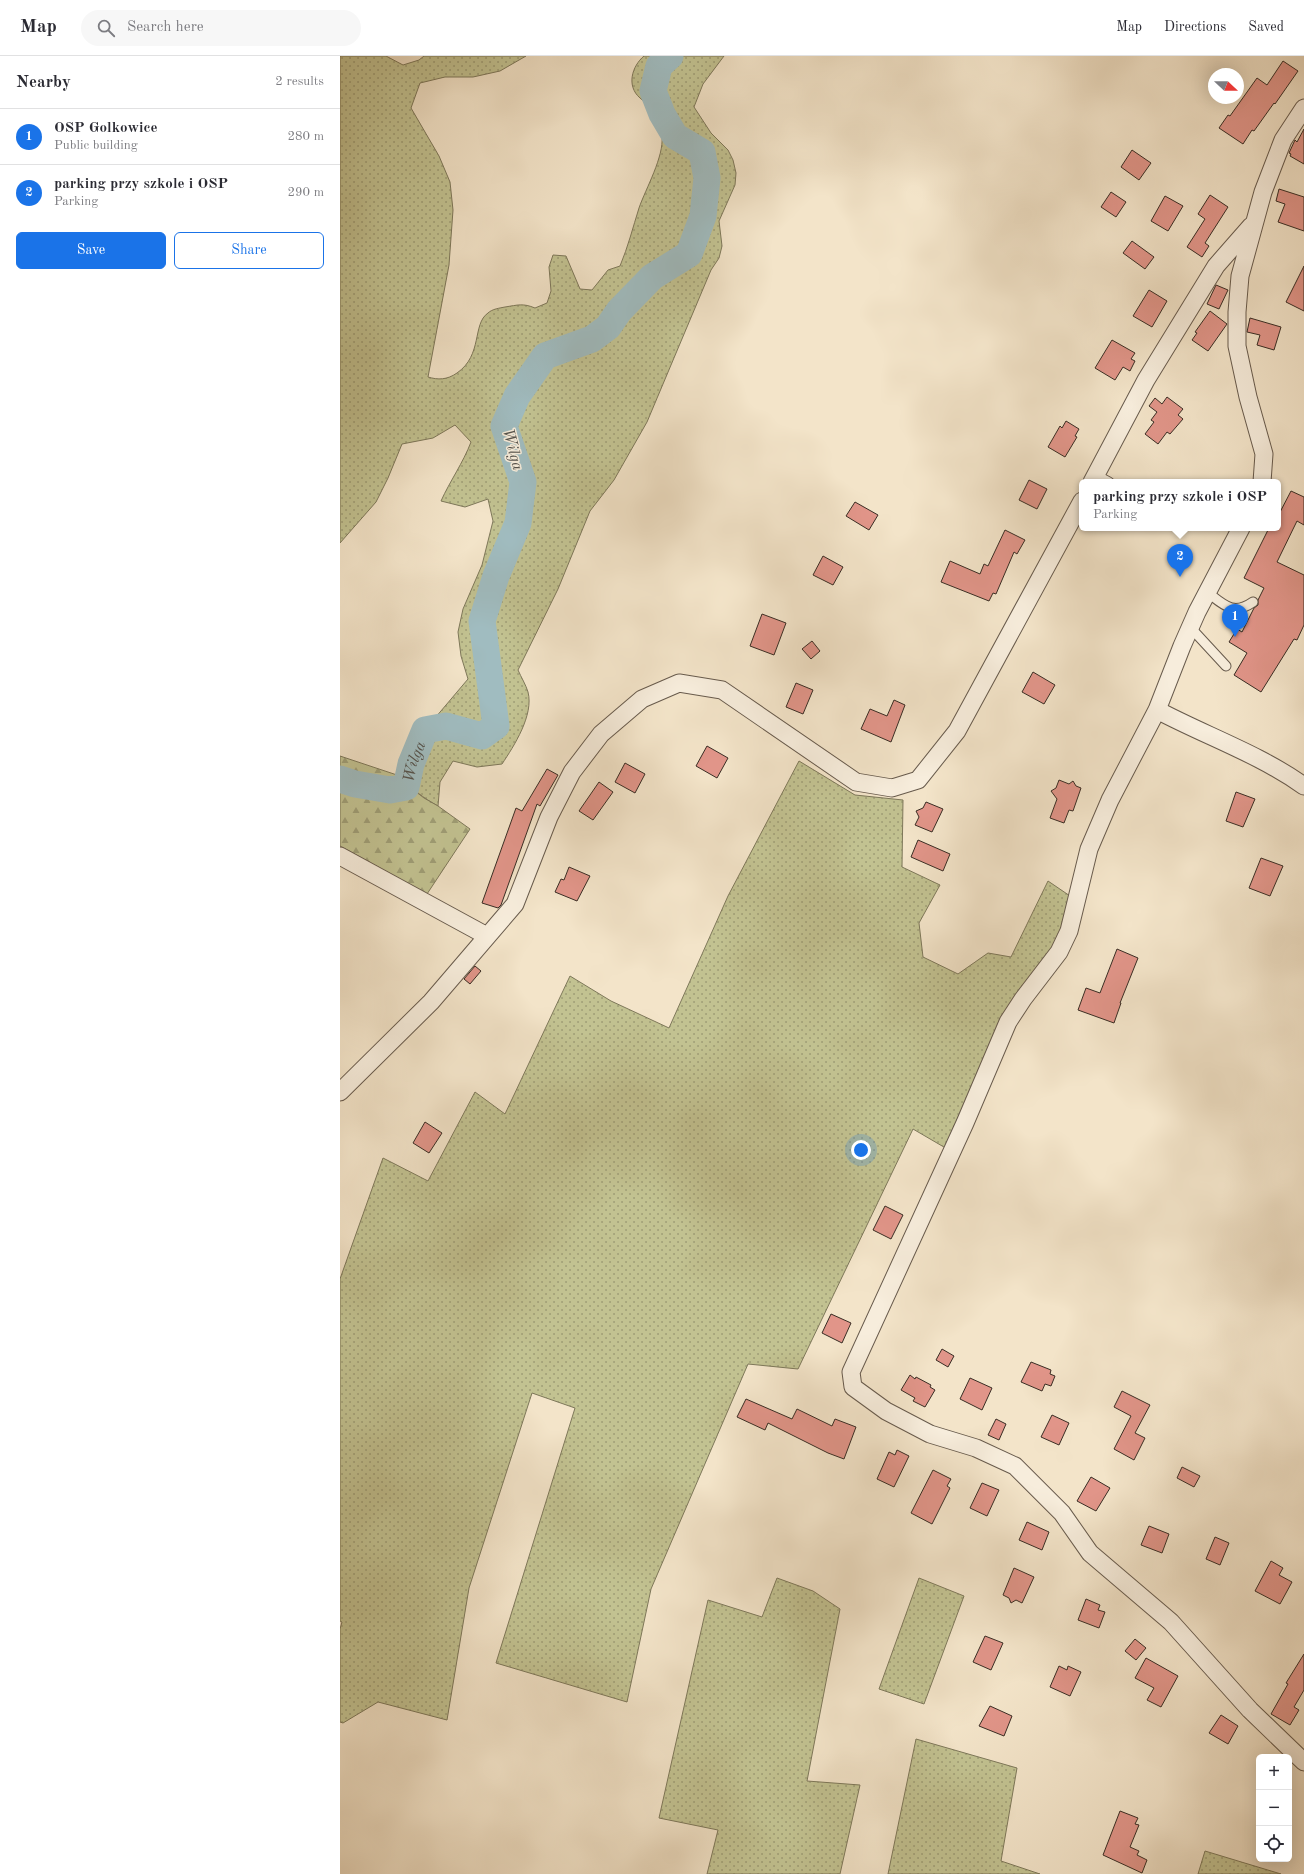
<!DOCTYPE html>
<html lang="en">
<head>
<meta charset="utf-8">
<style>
	:root { --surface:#fff; --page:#f7f7f7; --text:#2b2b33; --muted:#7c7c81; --line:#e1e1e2; --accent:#1a73e8 }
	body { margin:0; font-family:"Old Standard TT",serif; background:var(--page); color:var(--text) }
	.controls { position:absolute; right:12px; bottom:12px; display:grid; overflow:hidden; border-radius:6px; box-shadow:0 4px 16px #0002 }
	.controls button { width:36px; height:36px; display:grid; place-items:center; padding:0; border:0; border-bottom:1px solid var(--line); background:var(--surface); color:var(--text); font:20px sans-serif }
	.compass { position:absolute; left:868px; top:12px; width:36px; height:36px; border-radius:50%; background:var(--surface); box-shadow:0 4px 16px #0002; rotate:112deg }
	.you { position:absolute; left:521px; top:1094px; width:14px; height:14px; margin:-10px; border:3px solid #fff; border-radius:50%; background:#1a73e8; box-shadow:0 0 0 6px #1a73e833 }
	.badge { display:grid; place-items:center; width:26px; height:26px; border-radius:50%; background:var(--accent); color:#fff; font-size:13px; font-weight:700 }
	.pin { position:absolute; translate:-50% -33px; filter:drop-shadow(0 1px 2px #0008) }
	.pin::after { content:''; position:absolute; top:21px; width:14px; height:12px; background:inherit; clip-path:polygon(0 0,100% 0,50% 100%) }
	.popup { position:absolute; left:739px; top:423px; width:202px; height:52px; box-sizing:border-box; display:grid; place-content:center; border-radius:6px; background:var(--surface); filter:drop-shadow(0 1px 3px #0005); font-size:13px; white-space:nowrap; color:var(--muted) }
	.popup b { font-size:15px; color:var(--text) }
	.popup::after { content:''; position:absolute; left:50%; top:100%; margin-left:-8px; border:8px solid transparent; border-top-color:var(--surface) }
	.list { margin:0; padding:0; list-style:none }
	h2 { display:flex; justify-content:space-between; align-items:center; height:52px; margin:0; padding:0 16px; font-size:17px }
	h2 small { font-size:13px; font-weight:400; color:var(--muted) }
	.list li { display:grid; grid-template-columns:26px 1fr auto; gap:12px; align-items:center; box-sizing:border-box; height:56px; padding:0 16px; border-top:1px solid var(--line) }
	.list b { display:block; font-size:15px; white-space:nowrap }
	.list p { margin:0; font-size:13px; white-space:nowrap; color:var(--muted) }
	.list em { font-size:13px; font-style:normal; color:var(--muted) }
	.actions { display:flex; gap:8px; padding:12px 16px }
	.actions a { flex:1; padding:9px 0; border:1px solid var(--accent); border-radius:6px; text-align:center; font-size:14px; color:var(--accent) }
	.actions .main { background:var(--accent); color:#fff }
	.icon { flex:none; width:22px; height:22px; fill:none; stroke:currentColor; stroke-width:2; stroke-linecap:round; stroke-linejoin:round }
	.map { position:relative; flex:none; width:964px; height:1818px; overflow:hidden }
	header { display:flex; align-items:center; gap:24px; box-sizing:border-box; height:56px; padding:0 20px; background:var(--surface); border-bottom:1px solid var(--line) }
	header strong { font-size:19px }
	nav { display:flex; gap:22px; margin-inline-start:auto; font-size:14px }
	.search { width:280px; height:36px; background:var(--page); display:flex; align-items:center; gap:10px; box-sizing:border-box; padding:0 14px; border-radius:22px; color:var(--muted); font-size:15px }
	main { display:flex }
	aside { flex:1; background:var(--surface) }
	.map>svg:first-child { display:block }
	.grass { fill:url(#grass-dots); stroke:#7e785a }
	.forest { fill:url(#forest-firs); stroke:#7e785a }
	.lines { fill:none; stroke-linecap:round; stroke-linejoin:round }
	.river { stroke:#a0bcc0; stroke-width:27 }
	.building { fill:#e19589; stroke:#392d24 }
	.service-casing { stroke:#685b4d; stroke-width:11 }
	.minor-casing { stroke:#685b4d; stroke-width:19 }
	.service { stroke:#f7eddc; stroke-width:9 }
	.minor { stroke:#f7eddc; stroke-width:17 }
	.labels { text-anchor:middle; stroke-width:3; stroke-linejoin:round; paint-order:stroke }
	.water-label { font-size:16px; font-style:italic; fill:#53514b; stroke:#f7eddc }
</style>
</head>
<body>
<header>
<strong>Map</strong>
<div class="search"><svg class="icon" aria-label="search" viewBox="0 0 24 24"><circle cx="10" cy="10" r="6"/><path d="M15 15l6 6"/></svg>Search here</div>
<nav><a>Map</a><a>Directions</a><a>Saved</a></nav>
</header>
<main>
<aside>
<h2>Nearby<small>2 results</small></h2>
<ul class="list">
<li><span class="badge">1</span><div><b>OSP Golkowice</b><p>Public building</p></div><em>280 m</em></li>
<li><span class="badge">2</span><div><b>parking przy szkole i OSP</b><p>Parking</p></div><em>290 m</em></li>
</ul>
<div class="actions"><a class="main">Save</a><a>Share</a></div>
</aside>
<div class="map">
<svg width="964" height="1818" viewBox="0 0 964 1818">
	<defs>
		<pattern id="grass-dots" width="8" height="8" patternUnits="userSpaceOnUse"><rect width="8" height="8" fill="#c2c291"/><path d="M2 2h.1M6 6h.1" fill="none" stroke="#9f9e76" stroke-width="1.8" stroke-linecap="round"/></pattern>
		<pattern id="forest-firs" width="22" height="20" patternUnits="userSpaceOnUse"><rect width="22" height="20" fill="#c2c291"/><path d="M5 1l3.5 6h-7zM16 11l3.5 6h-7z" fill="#9f9e76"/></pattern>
	</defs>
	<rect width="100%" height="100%" fill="#f3e4c9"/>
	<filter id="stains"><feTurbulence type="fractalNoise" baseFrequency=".005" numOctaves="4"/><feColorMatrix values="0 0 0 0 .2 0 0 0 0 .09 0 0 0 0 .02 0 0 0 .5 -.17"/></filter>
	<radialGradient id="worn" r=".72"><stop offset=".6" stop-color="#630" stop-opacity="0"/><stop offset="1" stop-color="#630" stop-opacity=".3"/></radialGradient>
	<!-- grass -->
	<path class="grass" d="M0,0H46L63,9L79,4L84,0H186L160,15L133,21H105L80,27L71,52L99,100L110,126L113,154L109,209L88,321C98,324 107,324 117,317C143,299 132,268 148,257C152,253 160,252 165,251C178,249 183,247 195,252L207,247L211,235L209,211L213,199L226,200L240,233L252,234L268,214L280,210C288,191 293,171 299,152C306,132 324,101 322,80C321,73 319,61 316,56C312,50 305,47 300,42C286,30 292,10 304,0H384L363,28L354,51L371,77L388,94L393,104L396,117L395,129L379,165L382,190L379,202L371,214L307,366L274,424L250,455L218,533L178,614C181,621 186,629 188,636C194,659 174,690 162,708L137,711L113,705L100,726L98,750C83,742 72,733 60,720L84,675L128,623L121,600L118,576L123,553L142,509L153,465L148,443L125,451L101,445C110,425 123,407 131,386L115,369L93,382L62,388L48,422L36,446L0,487Z
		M459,705L515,739L563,744L562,811L600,829L579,867L583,901L618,918L648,897L671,901L708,825L733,842L727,874L609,1094L573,1073L458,1313L408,1308L311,1533L287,1646L156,1607L235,1352L192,1337L129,1532L107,1664L38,1646L3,1667L0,1666V1573L2,1566L0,1565V1223L43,1102L88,1125L135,1036L165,1058L230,920L271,945L329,972L388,840Z
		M437,1522L473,1535L500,1553L467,1725L520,1729L500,1818H367L378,1774L319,1762L368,1544L422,1561Z
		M579,1522L624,1540L584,1648L539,1633Z
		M576,1683L677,1712L661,1805L700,1818H548Z
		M865,1795L941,1818H858Z"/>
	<!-- forest -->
	<path class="forest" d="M0,700L60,720L71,732L84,742L98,750L130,773L87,838L0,790Z"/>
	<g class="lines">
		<!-- river -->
		<path class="river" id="s1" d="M0,723L15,728L50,734L66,731L71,708L85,674L106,670L142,680L156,670L142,565L156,520L178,467L183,426L164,370L177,340L205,300L252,283L268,271L279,255L312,221L349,198L363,160L367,122L362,96L335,80L322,58L313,35L319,10L330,0"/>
	</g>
	<!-- building -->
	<path class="building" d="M943,5L958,15L935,48L934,47L914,75L912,74L903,88L879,72L888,59L890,60L917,22L927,29Z
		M964,73V108L950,100L951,98L949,97L955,84L957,86Z
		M792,94L811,107L799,124L781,111Z
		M939,133L964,141V175L938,166L945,148L936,145Z
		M771,136L786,146L776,161L761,151Z
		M870,139L888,151L865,187L869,190L862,201L847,191L865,163L858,158Z
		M825,140L843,150L828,175L811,165Z
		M792,185L814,201L805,213L783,197Z
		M964,210V255L946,246Z
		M876,229L888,234L879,253L867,248Z
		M809,234L827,245L812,271L793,260Z
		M870,255L887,268L868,295L852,284L857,277L855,276Z
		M910,262L941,271L934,294L917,289L920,279L907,276Z
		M772,284L795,297L791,303L795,305L790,315L783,311L775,324L755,312Z
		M827,341L843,353L838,359L843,363L830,378L827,376L818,388L805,378L814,366L811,364L817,356L809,350L815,342L822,348Z
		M726,365L739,373L735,380L737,381L725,401L708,391L720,370L722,372Z
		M689,424L707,433L697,453L679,444Z
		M951,435L964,441V469L957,465L937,506L964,519V569L957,584L954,583L921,636L894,619L907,597L889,586L897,573L902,576L914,552L918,549V544L924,532L904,522L929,472H938V460Z
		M515,446L538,459L529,474L506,460Z
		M665,474L685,484L677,498L674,496L656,538L653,537L649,545L601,526L610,505L640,518L644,508L648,510Z
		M483,500L503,511L493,529L473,519Z
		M422,558L446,567L434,599L410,590Z
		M472,585L480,595L471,603L462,593Z
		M693,616L715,629L704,648L682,636Z
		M456,627L473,634L463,658L446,651Z
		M554,644L565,649L551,686L521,673L530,653L547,660Z
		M367,690L388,702L377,722L356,710Z
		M285,707L305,718L295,737L275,726Z
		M207,713L218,719L200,750L197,748L161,849L158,852L142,847L176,752L182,755Z
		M719,724L729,728L733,725L736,730L741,732L733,755L729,754L724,767L710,762L717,743L711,735L716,732Z
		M259,726L273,736L253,764L239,755Z
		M896,736L915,743L903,771L886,765Z
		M586,746L603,753L592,776L575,769L579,761L576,755L583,752Z
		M578,784L610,798L603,815L571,801Z
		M921,802L943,810L930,840L909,832Z
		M229,811L250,820L237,845L215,836L221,823L224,824Z
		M777,893L798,902L780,947H781L774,967L738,954L746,932L760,937Z
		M135,910L141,915L130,928L124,923Z
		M85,1066L102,1077L89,1097L73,1087Z
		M545,1150L563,1159L551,1183L533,1174Z
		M491,1258L511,1267L502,1287L482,1277Z
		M602,1293L614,1300L608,1311L596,1304Z
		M691,1306L711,1314L710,1318L715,1320L711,1330L705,1328L702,1335L681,1326Z
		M570,1319L575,1323L576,1321L591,1329L590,1331L595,1334L585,1351L573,1345L575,1342L561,1334Z
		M630,1322L652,1332L642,1354L620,1343Z
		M782,1335L810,1349L795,1377L805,1382L794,1404L774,1393L791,1360L774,1351Z
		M406,1343L452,1363L457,1353L492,1370L495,1363L516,1371L504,1403L488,1397L428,1367L425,1374L397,1361Z
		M712,1359L729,1367L719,1389L701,1381Z
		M656,1363L666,1368L659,1384L648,1379Z
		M557,1394L569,1400L554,1431L537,1423L549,1396L555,1399Z
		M842,1411L860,1420L854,1431L837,1422Z
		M593,1414L611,1423L607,1430L610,1432L592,1468L571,1457Z
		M751,1421L770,1432L756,1455L737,1445Z
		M642,1427L659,1434L647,1460L630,1452Z
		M687,1466L709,1476L702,1494L679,1484Z
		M809,1470L829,1478L822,1497L801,1489Z
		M875,1481L889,1487L880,1509L866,1503Z
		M931,1505L943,1512L939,1519L952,1526L940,1548L915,1535Z
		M674,1512L694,1521L682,1547L676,1544L671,1547L669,1542L663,1539Z
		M746,1543L760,1549L758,1554L765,1556L759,1572L738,1564Z
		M645,1580L663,1587L651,1614L633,1606Z
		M795,1583L806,1592L796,1604L785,1595Z
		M964,1598V1634L954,1651L959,1654L950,1669L931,1658L948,1628L946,1627Z
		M806,1602L838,1620L821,1651L807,1644L814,1632L795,1622Z
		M719,1610L727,1614L728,1610L741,1616L730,1640L710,1631Z
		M650,1650L672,1660L664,1680L639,1670Z
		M881,1659L898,1670L888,1688L869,1677Z
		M780,1755L798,1762L795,1768L799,1769L790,1791L799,1795L797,1799L807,1804L802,1817L763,1799Z"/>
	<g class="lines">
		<defs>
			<path id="service" d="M756,419L769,426
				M867,536C884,549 893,560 913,546
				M850,571L886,610"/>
			<path id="minor" d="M752,426L806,324L876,210L911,170
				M922,426L924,398L908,341L897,290V256L900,220L923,136L943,84L964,52
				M901,472L857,556L842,590L817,654L770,744L749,793L729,875L719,896L683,943L668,966L625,1067L511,1316L513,1331L546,1355L590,1378L636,1392L675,1410L722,1457L750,1497L831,1566L910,1654L964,1706
				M817,654C866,680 919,698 964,730
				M0,800L147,880
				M0,1036L91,946L175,848L209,761L232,716L261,678L302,643L339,627L382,634L516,726L552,732L578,724L617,675L742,445"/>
		</defs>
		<!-- service casing -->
		<use href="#service" class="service-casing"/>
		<!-- minor casing -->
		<use href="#minor" class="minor-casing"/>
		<!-- service -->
		<use href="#service" class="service"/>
		<!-- minor -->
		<use href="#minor" class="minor"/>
	</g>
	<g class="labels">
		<!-- water labels -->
		<g class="water-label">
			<text transform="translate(174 393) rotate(75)" y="6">Wilga</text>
			<text dy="6" stroke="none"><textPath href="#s1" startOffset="94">Wilga</textPath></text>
		</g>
	</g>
	<rect width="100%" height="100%" filter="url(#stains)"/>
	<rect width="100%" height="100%" fill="url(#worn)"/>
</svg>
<div class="controls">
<button>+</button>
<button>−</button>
<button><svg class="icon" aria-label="locate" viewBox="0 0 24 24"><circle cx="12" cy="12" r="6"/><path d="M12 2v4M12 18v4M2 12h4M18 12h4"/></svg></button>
</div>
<svg class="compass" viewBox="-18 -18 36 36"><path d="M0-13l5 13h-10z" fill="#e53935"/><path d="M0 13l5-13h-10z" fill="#7c7c81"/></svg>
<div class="you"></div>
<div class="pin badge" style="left:895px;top:581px">1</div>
<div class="pin badge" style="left:840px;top:521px">2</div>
<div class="popup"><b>parking przy szkole i OSP</b>Parking</div>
</div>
</main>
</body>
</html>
